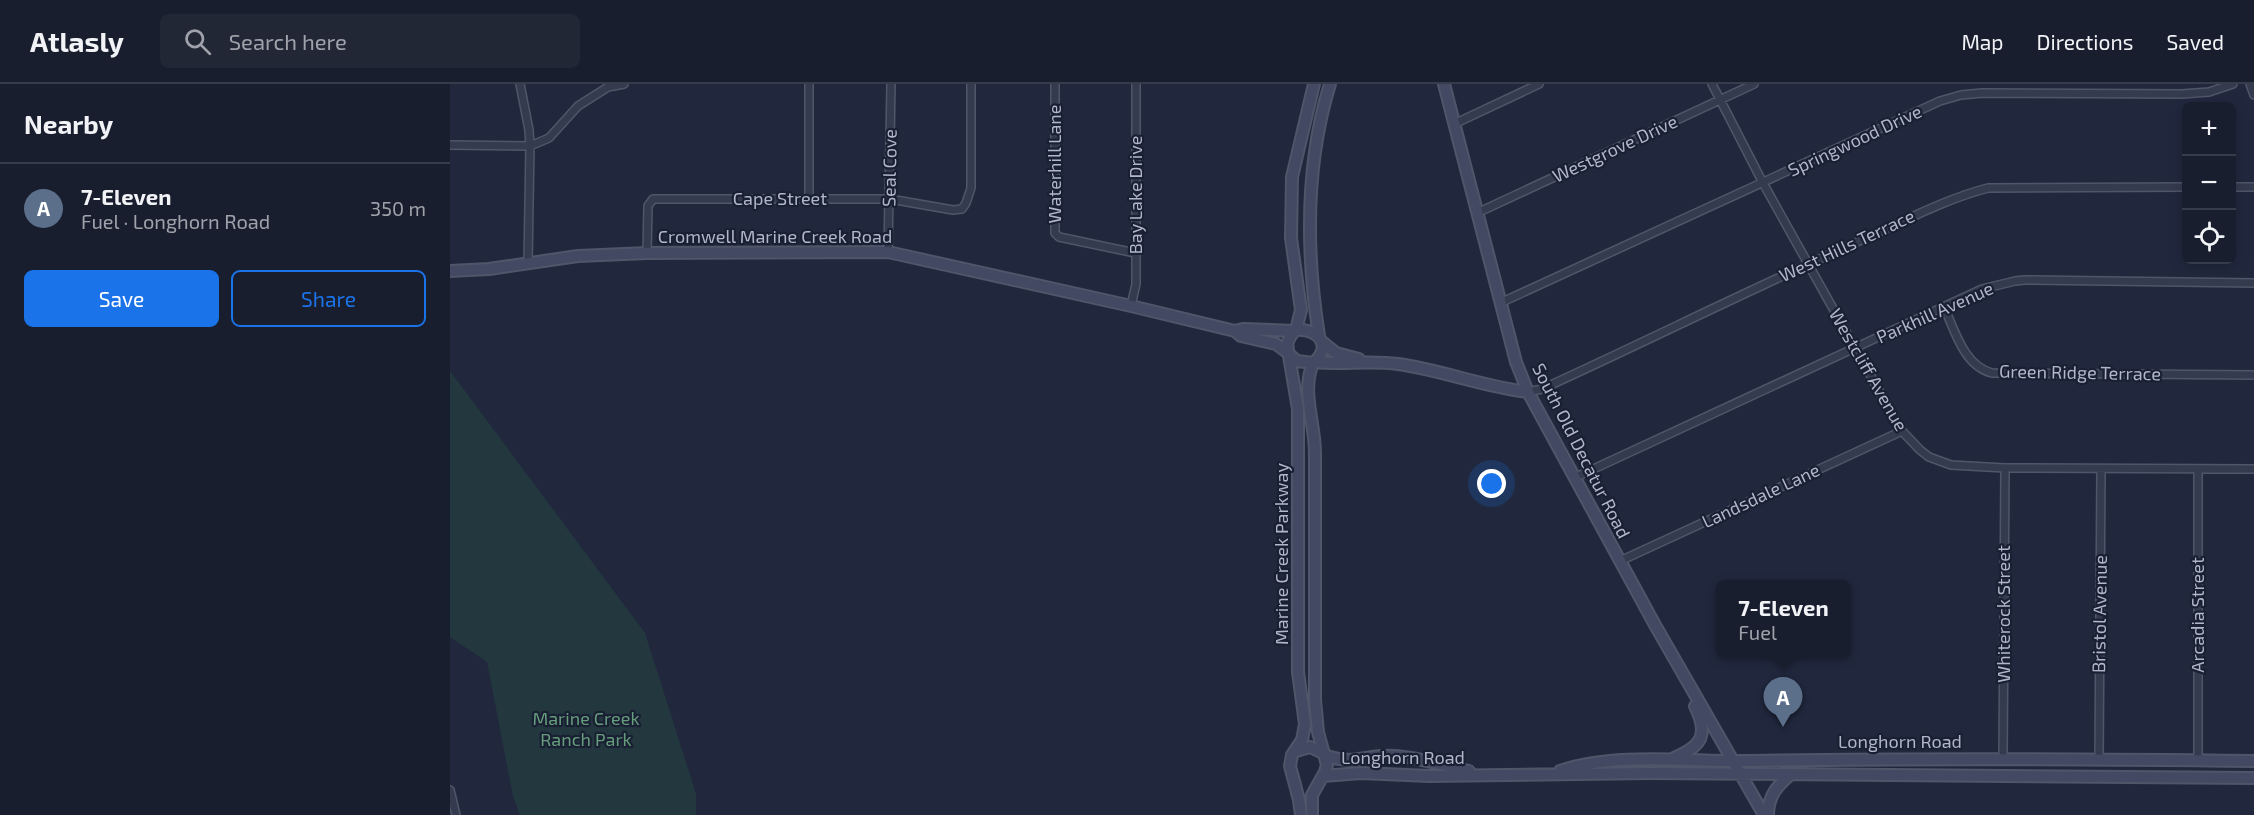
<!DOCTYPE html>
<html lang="en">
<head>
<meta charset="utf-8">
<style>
	:root { --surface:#191e2e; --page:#222736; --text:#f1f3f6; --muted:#9fa2aa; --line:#373c4a; --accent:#1a73e8 }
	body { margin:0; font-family:"Exo 2",sans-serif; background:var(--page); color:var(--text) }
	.controls { position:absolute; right:18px; top:18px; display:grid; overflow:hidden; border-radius:9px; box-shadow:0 3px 15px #0003 }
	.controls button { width:54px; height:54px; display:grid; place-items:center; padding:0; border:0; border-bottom:2px solid var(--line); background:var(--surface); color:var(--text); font:30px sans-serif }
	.you { position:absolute; left:1042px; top:400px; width:21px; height:21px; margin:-15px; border:4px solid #fff; border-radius:50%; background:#1a73e8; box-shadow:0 0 0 9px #1a73e833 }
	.badge { display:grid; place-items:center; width:39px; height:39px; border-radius:50%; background:var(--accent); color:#fff; font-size:20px; font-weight:700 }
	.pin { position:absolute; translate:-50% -50px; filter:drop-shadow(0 2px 3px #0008) }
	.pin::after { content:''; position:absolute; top:32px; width:21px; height:18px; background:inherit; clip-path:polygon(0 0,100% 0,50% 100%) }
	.popup { position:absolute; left:1266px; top:496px; width:135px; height:78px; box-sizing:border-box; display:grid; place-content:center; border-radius:9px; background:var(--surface); filter:drop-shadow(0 2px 4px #0005); font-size:20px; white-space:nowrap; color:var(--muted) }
	.popup b { font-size:22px; color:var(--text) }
	.popup::after { content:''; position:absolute; left:50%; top:100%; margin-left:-12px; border:12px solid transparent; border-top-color:var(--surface) }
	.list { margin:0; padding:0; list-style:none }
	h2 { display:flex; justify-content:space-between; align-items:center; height:78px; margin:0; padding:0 24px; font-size:26px }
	h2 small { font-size:20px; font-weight:400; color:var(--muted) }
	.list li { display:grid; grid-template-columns:39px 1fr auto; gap:18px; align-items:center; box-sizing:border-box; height:90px; padding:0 24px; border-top:2px solid var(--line) }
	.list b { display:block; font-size:22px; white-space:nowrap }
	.list p { margin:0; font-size:20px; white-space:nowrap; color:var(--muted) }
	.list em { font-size:20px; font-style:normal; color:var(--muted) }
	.actions { display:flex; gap:12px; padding:18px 24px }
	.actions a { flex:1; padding:14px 0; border:2px solid var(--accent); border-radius:9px; text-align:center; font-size:21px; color:var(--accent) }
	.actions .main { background:var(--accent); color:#fff }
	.icon { flex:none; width:33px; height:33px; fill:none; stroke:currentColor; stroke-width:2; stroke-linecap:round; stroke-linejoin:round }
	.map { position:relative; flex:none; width:1804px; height:731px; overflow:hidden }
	header { display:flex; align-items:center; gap:36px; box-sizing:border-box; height:84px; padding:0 30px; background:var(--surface); border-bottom:2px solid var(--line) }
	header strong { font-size:28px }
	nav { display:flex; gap:33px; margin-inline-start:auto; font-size:21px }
	.search { width:420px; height:54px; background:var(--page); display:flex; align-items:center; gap:15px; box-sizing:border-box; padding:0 21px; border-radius:9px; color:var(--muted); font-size:22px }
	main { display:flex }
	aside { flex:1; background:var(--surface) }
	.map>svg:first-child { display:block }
	.green { fill:#23373f }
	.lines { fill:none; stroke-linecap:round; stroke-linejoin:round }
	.street-casing { stroke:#505669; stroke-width:10 }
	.secondary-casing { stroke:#505669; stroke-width:14 }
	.street { stroke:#353b4e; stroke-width:7 }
	.secondary { stroke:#434962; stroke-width:10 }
	.labels { text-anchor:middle; stroke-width:4.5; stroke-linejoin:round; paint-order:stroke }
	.street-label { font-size:18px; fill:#b1b6ca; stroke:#1a2033 }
	.park-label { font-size:18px; fill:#669d7c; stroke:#1a2033 }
</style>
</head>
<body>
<header>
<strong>Atlasly</strong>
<div class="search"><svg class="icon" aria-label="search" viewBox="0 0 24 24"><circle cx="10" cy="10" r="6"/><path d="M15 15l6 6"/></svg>Search here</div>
<nav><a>Map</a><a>Directions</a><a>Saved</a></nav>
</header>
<main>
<aside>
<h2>Nearby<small></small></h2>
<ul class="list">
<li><span class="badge" style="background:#5c6f8a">A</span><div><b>7-Eleven</b><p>Fuel · Longhorn Road</p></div><em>350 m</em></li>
</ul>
<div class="actions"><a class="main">Save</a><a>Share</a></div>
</aside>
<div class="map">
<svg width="1804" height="731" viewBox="0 0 1804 731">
	<rect width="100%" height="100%" fill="#21283e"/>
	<!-- green -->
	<path class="green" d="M0,287L195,549L246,710V731H70L63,712L37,578L0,553Z"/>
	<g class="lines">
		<defs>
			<path id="street" d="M70,0L79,46L80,62L78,179
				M359,0V115
				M605,0V149L609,153L685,169
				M1262,0L1313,99L1405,264L1452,347L1470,366L1479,373L1501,381L1555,384L1804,385
				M1800,0L1804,11
				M1004,40L1089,0
				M0,61L80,62L99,54L128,22L158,3L174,0
				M1782,103H1804
				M1027,129L1304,0
				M438,168L441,0
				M197,169L198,122L203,115H440L503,126L512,125L516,119L521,104V0
				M1050,219L1490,17L1511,11L1532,9L1732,10L1759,8L1783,0
				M681,222L686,200V0
				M1494,223C1505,247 1514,282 1542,289L1804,291
				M1078,308L1092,305C1197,257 1301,205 1407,158C1451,139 1492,116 1538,104L1736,103
				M1748,385V676
				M1124,394L1532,205L1565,197L1575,196L1804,199
				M1170,477L1452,347
				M1553,675L1555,384
				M1649,676L1651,385
				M0,706L6,731"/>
			<path id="secondary" d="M994,0L1066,278L1078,308L1205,541L1314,731
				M0,187L39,185L128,172L197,169L438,168L681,222L785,247L791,252L826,260L838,269
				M785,247L793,245L845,247
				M869,252C856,169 855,81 880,0
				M871,257L886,269L909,275
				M840,271L847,277L863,279C883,263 869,244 846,246
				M865,278C893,281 920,276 948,280C992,286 1034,303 1078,308
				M846,667L860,663L873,669
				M874,671C905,682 915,670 944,672C969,673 995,682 1019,687
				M1224,674C1252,662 1259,651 1245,622
				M1110,687C1166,668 1240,678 1300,677C1468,674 1636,675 1804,677
				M873,692L911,689L979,692L1201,689L1804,694
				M851,731L849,716L840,682L842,671L852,656L855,640L848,588V325L837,260L841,251L846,246L851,226L841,154L842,93L864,0
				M862,731V711L875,688L877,681L868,648L865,616C865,534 865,451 865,369C865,338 851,308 863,279
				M1318,731C1318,712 1327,702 1341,690"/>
		</defs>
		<!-- street casing -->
		<use href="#street" class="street-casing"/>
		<!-- secondary casing -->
		<use href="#secondary" class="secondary-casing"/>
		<!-- street -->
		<use href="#street" class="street"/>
		<!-- secondary -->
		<use href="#secondary" class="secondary"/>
	</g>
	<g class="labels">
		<!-- street labels -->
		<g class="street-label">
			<text transform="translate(1405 57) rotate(-25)" y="6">Springwood Drive</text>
			<text transform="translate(1165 65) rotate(-25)" y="6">Westgrove Drive</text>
			<text transform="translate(605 80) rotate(-90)" y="6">Waterhill Lane</text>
			<text transform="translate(440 84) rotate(-89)" y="6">Seal Cove</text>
			<text transform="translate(686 111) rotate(-90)" y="6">Bay Lake Drive</text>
			<text x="330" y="121">Cape Street</text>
			<text x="325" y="159">Cromwell Marine Creek Road</text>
			<text transform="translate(1397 162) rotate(-25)" y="6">West Hills Terrace</text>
			<text transform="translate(1485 229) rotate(-24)" y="6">Parkhill Avenue</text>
			<text transform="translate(1418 286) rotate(60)" y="6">Westcliff Avenue</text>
			<text transform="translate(1630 289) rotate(1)" y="6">Green Ridge Terrace</text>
			<text transform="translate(1131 367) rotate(63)" y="6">South Old Decatur Road</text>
			<text transform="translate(1311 412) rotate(-25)" y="6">Landsdale Lane</text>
			<text transform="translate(832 470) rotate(-90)" y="6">Marine Creek Parkway</text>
			<text transform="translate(1554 530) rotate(-90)" y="6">Whiterock Street</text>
			<text transform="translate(1650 530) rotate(-89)" y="6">Bristol Avenue</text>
			<text transform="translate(1748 531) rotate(-90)" y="6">Arcadia Street</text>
			<text x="1450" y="664">Longhorn Road</text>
			<text x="953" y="680">Longhorn Road</text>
		</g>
		<!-- park labels -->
		<g class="park-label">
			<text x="136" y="641">Marine Creek<tspan x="136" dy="21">Ranch Park</tspan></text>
		</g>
	</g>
</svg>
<div class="controls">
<button>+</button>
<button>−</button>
<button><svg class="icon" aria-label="locate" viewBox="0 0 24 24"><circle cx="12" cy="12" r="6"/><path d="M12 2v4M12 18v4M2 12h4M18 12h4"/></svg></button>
</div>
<div class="you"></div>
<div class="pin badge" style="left:1333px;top:643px;background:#5c6f8a">A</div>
<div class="popup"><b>7-Eleven</b>Fuel</div>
</div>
</main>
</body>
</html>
